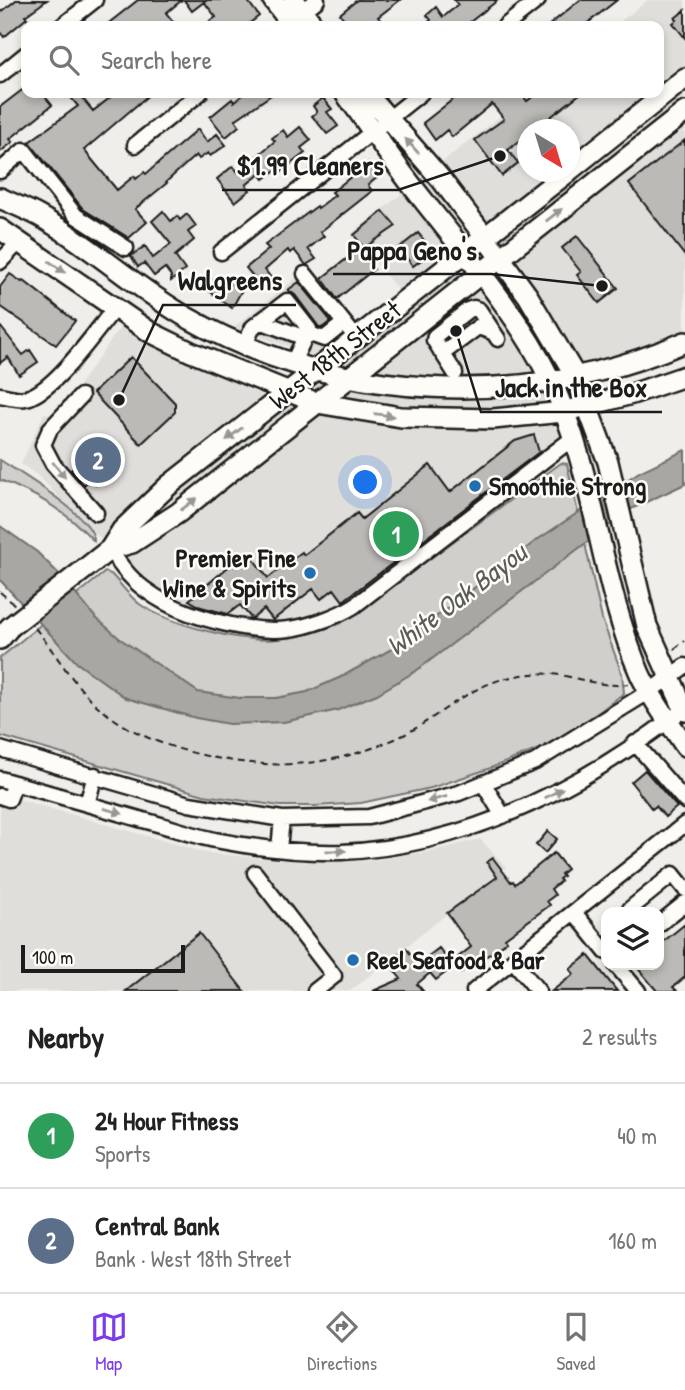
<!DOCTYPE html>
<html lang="en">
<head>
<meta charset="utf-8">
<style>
	:root { --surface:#fff; --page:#f6f6f6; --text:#222; --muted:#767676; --line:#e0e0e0; --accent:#7c3aed }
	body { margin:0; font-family:"Patrick Hand",sans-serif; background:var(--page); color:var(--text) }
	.controls { position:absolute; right:21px; bottom:21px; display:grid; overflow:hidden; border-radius:14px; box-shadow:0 4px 10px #0003 }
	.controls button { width:63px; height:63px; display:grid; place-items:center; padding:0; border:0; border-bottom:2px solid var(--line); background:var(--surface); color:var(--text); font:35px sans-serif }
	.compass { position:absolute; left:517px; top:119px; width:63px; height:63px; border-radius:50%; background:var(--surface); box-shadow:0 4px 10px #0003; rotate:142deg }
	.scale { position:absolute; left:21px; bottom:18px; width:164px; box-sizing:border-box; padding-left:7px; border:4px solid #1c1c1c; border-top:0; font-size:19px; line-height:24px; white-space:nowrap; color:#1c1c1c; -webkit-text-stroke:5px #fdfcf7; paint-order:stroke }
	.you { position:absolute; left:366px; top:483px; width:24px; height:24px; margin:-18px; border:5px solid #fff; border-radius:50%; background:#1a73e8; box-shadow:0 0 0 10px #1a73e833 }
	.badge { display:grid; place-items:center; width:46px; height:46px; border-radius:50%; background:var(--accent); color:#fff; font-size:23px; font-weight:700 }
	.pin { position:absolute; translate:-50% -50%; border:4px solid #fff; box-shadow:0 2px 7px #0006 }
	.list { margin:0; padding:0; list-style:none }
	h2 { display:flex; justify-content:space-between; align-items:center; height:91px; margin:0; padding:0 28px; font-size:30px }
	h2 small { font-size:23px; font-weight:400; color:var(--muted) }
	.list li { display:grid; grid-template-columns:46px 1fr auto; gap:21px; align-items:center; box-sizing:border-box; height:105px; padding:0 28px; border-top:2px solid var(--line) }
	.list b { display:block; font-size:26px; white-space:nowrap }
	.list p { margin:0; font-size:23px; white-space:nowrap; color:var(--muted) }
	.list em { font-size:23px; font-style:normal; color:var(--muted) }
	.icon { flex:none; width:38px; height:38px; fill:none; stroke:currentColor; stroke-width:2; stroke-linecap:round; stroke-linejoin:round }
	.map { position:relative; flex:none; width:685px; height:991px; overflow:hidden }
	.search { position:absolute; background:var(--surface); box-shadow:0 4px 10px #0003; left:21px; right:21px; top:21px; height:77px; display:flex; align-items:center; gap:18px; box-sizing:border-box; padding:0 24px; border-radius:14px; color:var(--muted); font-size:26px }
	.sheet { height:301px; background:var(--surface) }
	nav { display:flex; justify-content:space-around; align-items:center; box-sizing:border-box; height:98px; border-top:2px solid var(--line); background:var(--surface); font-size:19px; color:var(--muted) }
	nav a { display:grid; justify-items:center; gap:4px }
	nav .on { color:var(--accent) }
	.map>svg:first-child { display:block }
	.built { fill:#e0deda; fill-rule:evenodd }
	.green { fill:#d0cfcc; stroke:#767674; stroke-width:2 }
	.water { fill:#a8a7a3; stroke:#706f6d; stroke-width:2 }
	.building { fill:#bbbab6; stroke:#1c1c1c; stroke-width:2 }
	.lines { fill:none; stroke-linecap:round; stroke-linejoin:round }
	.minor-casing { stroke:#1c1c1c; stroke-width:19 }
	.major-casing { stroke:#1c1c1c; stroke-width:24 }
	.path { stroke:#1c1c1c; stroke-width:2; stroke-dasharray:7 5; stroke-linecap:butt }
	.minor { stroke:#fdfcf7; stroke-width:14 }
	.major { stroke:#fdfcf7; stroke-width:19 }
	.major-bridge-casing { stroke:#1c1c1c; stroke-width:24; stroke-linecap:butt }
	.major-bridge { stroke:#fdfcf7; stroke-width:19 }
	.oneway { fill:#989794 }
	.poi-dot { fill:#1f6fb2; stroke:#fdfcf7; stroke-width:2.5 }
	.labels { text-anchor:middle; stroke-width:5; stroke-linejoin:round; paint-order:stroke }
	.street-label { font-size:26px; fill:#1c1c1c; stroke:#fdfcf7 }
	.poi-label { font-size:26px; font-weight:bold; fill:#1c1c1c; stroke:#fdfcf7; text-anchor:start }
	.water-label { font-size:28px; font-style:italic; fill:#5b5b59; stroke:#fdfcf7 }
	.leader { fill:none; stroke:#1c1c1c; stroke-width:2.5 }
	.callout-dot { fill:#1c1c1c; stroke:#fdfcf7; stroke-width:2.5 }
	.callout-label { font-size:28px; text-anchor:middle; font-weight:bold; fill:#1c1c1c; stroke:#fdfcf7; stroke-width:5; stroke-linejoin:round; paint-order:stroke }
</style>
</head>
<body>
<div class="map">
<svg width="685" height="991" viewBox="0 0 685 991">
	<rect width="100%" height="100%" fill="#f0eeea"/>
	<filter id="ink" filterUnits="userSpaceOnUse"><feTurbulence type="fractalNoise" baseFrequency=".0143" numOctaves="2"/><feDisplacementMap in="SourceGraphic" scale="14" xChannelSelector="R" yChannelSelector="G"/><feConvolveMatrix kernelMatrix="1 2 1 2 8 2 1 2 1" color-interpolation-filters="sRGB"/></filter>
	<g filter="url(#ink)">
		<!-- built -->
		<path class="built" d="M648,0H685V336L543,380L570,449L385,590L338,622L319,629L271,636L246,635L207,626L149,602L126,586L110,565L184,514L160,487L103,541L37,475L21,464L44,413L52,416L75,391L124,322L152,340L267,398L319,358L234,327L310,267L359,326L401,294L352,233L530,93H659V26H614ZM528,130H570V172H528Z
			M0,794L207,853L303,862L368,861L432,851L480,839L506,867L350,991H0Z"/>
		<!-- green -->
		<path class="green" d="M0,460C20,473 96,518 94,541C67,512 37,494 0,480Z
			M561,463L567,464L602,619L622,674L624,693L582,725L539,749L488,769L431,788L361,803L316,806H280L204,795L0,736V658L105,572L111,574C121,584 130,598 141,605C172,625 241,643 278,639C300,637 320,631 341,623Z"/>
		<!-- water -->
		<path class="water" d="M685,450V484L631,509L416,671L377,694L338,710L284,722L229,724L196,718L126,698L77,663L0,580V526L37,552L58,573L95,617L119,638L198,692L240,698H276L307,692L341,677L399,645L537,540L639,472Z"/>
		<!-- building -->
		<path class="building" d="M16,0H47L25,16L27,18L4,37L0,32V13Z
			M138,0H182L166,13L177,26H105Z
			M184,0H247L259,16L246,26H203L216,17L204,2L192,11Z
			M357,0H400L378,17L385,26H350L340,14Z
			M454,0H498L465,26H423L431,20L427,15L436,7L443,17L458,5Z
			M580,0H617L584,26H548Z
			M685,10V38L673,23L677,20L675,18Z
			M26,87V93H42L52,105L10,139L13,142L0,152V107Z
			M67,93H78L93,111L116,93H151L84,150L117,190L134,176L136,179L144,172L146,174L198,129L207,142L217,134L226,145L210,156L208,153L199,159L196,155L166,182L167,183L135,209L147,222L129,238L83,209L29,142L78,106Z
			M245,93H274L235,120L239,126L226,137L210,117L232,99L234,102Z
			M461,93H521L527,101L538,93H581L534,130H528V135L508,150L518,163L502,176L475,140L504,119L492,104L452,137L447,130L435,140L423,123Z
			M323,98L332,109L327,112L338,126L327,134L312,116L317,112L313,106Z
			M300,127L311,140L301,148L305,153L279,173L276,170L264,179L260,174L246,185L250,190L235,202L217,179L233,166L238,172L275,141L272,138L283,130L288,137Z
			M685,140V256L629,184Z
			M368,163L379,176L368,185L372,191L320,232L324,236L308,249L316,259L306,265L294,250L290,253L288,250L265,270L272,279L262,287L246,268L269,249L265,245L317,206L318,208L335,195L332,192Z
			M163,211L171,221L177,216L180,220L187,214L196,226L188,232L194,240L175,256L185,270L171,281V276L165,268L154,276L144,263L138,267L131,256L145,246L153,258L171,244L152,221Z
			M383,211L396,226L364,248L354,235Z
			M418,233L433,251L413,266L399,248Z
			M577,236L618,288L599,303L577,275L581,272L562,248Z
			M358,250L374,269L337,299L322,278Z
			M10,274L22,282L24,281L75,321L56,345L0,306V287Z
			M214,279L224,285L226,281L242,290L232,308L208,290Z
			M299,282L331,321L322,328L319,327L295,295L288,290Z
			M0,326L23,355L30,350L38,362L19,375L8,357L0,363Z
			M131,357L175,403V412L141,444L93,393Z
			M534,435L539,452L343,601L334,589L321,599L313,589L273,620L264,609L252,619L240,605L228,614L201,607L189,600L247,551L268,578L302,552L304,555L357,513L362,519L430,465L450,492L515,441Z
			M98,441L118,456L117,470L96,485L90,479L84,485L71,470Z
			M645,770L677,807L665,817L656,806L652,809L631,782Z
			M548,831L557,839L545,853L536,845Z
			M554,853L567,869L561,874L563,876L559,879L561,881L551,889L555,895L547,901L550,905L505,938L507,941L498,948L481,960L480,958L460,973L452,962L471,947L447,913L497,877L487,862L493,858L511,882L513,881L515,884Z
			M685,924V977L673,987L677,991H657L635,965H659V945Z
			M199,933L244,991H126Z
			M406,948L418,964L439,948L453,967L436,980L430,973L417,984L423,991H373L401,979L388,962Z
			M588,955L617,991H552L574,974L570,969Z"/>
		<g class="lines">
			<defs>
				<path id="minor" d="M296,17L317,0
					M62,26L95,0
					M505,26L538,0
					M0,75L26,54
					M135,145L200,93
					M0,171L24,150L76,216L126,248
					M221,252L421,93
					M0,262L19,242
					M305,274L357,339
					M260,321L305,338
					M307,333L324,339L344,323
					M245,344L253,327L287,301L309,329L293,362
					M441,352L446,351L478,327L492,332
					M455,373L434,340L435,336L468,310L474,308L479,310L498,339
					M0,395C11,397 22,401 32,396C60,383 95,332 115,308
					M81,396L50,429L43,445L53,464L96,513
					M110,549C120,566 133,582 150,593C182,616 249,634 289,629C308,627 338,616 354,606L573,438
					M635,743L685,801
					M0,749L189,804L282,819L369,817L459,793L535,762L650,691L685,666
					M0,779C48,793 95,806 143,820C167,826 191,835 215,840C256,848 300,853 342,852C465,846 579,789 676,715
					M483,783L503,816
					M0,796L9,799L15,783
					M87,804L95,775
					M279,849L282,819
					M255,873L334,976L315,991
					M574,912L606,952
					M632,912L630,909L673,874L685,889
					M659,924L685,903
					M513,960L538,991
					M616,965L638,991
					M474,991L685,824"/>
				<path id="major" d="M273,0L293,26
					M294,0L314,26
					M345,93C368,124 389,156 413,187C461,249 516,310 551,381C596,474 599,580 640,674C652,700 670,723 685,746
					M366,93L440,178L485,237L528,296L576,377L608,462L647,626L685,711
					M570,170L685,78
					M0,198C13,204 26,209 39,216C91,245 135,288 188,318C339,403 527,410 685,342
					M0,229L150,332L191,352L317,403L401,417L493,419L563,412L632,394L685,376
					M110,549L122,530L168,486L568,172
					M86,568L110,549L132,543L178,513L685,112
					M0,639L10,627"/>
			</defs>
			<!-- minor casing -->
			<use href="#minor" class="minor-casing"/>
			<!-- major casing -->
			<use href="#major" class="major-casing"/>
			<!-- path -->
			<path class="path" d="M0,592L15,605
				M35,628C59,657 75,689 106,713C133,734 165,746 198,754C268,771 329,768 395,739C436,721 462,689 507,678C523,674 543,672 560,675C582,679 606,688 628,684
				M674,649L685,641"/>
			<!-- minor -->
			<use href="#minor" class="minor"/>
			<!-- major -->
			<use href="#major" class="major"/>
			<defs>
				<path id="major-bridge" d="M10,627L86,568"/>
			</defs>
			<!-- major-bridge casing -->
			<use href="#major-bridge" class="major-bridge-casing"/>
			<!-- major-bridge -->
			<use href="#major-bridge" class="major-bridge"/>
		</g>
		<!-- one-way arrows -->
		<defs><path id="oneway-solid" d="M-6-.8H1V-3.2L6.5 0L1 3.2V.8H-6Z" transform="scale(1.75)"/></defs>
		<g class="oneway">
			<use href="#oneway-solid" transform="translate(412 146) rotate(-132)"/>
			<use href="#oneway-solid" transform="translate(554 215) rotate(-38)"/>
			<use href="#oneway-solid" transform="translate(57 267) rotate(35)"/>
			<use href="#oneway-solid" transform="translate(384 415) rotate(7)"/>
			<use href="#oneway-solid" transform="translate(234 434) rotate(142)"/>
			<use href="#oneway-solid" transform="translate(59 470) rotate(51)"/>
			<use href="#oneway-solid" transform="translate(189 504) rotate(-38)"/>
			<use href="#oneway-solid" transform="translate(554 793) rotate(-28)"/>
			<use href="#oneway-solid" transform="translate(437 799) rotate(165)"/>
			<use href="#oneway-solid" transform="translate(113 811) rotate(16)"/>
			<use href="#oneway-solid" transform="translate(336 851)"/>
		</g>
	</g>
	<!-- markers -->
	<g class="poi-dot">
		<circle cx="475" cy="486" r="7"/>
		<circle cx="310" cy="573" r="7"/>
		<circle cx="353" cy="960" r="7"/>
	</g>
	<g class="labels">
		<!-- street labels -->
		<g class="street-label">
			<text transform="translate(335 355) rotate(-38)" y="9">West 18th Street</text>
		</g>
		<!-- poi labels -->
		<g class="poi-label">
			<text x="489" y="495">Smoothie Strong</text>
			<text x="296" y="567" text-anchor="end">Premier Fine<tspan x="296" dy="30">Wine &amp; Spirits</tspan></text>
			<text x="367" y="969">Reel Seafood &amp; Bar</text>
		</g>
		<!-- water labels -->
		<g class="water-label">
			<text transform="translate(456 599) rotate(-37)" y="10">White Oak Bayou</text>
		</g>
	</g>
	<!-- callouts -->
	<path class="leader" d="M500 156L398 190H222M602 286L491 274H333M119 400L163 305H296M456 331L481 412H662"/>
	<g class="callout-dot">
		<circle cx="500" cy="156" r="7"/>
		<circle cx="602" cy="286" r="7"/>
		<circle cx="119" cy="400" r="7"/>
		<circle cx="456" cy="331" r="7"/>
	</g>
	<g class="callout-label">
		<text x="310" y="175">$1.99 Cleaners</text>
		<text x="412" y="260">Pappa Geno's</text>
		<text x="230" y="290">Walgreens</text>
		<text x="571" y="397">Jack in the Box</text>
	</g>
</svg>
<div class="controls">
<button><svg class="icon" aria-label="layers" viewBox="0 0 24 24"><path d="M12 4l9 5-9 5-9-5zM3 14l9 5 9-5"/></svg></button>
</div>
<svg class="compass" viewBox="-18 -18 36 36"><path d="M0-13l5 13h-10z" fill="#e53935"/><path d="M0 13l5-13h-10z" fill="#767676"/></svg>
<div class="scale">100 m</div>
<div class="you"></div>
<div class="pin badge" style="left:396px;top:534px;background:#2e9e5b">1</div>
<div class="pin badge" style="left:98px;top:460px;background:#5c6f8a">2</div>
<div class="search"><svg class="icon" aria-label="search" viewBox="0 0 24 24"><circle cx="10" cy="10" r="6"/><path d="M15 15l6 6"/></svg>Search here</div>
</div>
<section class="sheet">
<h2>Nearby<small>2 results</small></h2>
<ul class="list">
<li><span class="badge" style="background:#2e9e5b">1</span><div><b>24 Hour Fitness</b><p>Sports</p></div><em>40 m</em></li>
<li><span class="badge" style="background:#5c6f8a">2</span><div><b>Central Bank</b><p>Bank · West 18th Street</p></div><em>160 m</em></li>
</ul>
</section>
<nav>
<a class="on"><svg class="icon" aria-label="map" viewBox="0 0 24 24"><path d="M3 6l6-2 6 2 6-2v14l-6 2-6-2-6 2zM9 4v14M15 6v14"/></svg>Map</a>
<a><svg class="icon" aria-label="directions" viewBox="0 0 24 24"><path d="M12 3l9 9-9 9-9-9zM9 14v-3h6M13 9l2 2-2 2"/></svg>Directions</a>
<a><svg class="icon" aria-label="saved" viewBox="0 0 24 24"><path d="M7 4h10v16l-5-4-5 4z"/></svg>Saved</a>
</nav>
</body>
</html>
